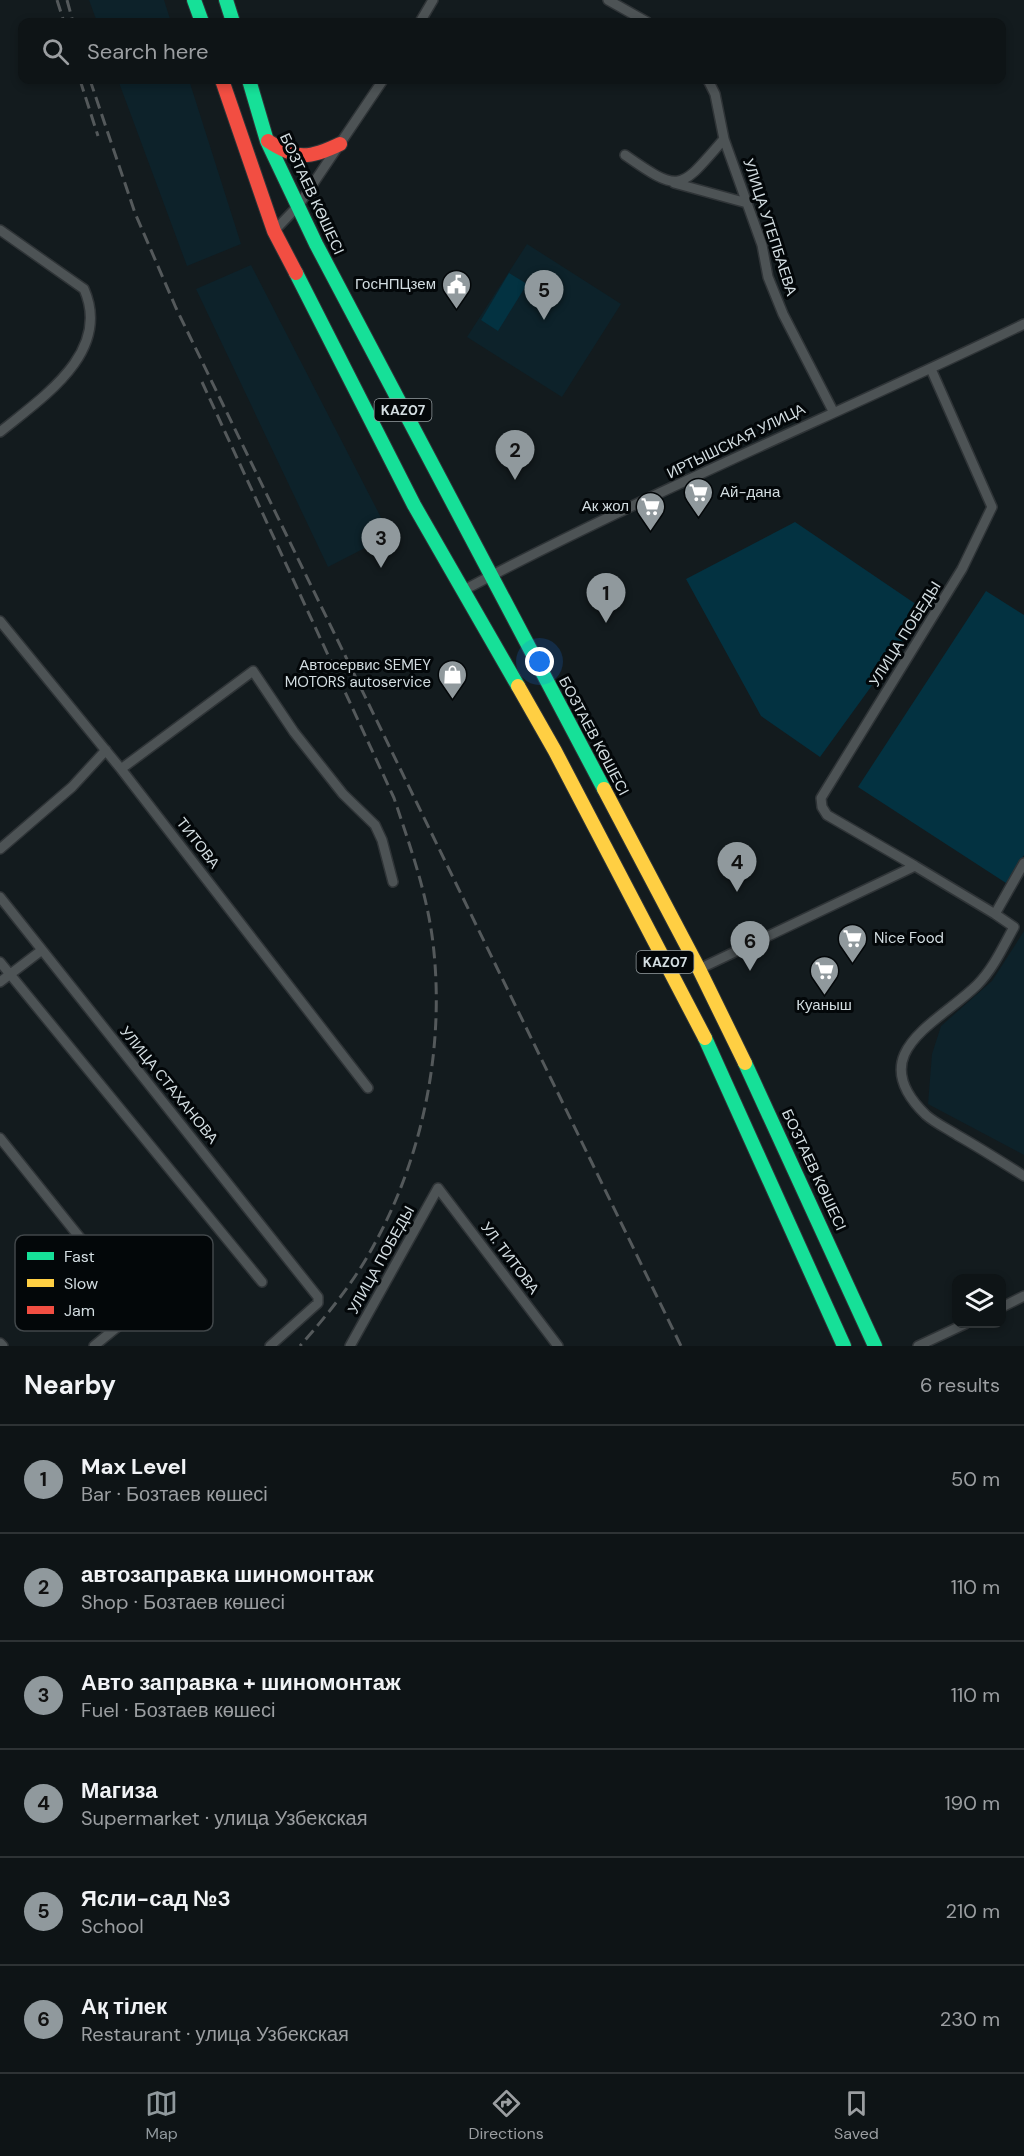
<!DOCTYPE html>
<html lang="en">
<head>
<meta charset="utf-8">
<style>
	:root { --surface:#0e1416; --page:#171d1f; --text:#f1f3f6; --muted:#9b9ea1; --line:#2e3335; --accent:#90999d }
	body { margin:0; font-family:"DM Sans",sans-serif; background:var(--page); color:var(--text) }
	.controls { position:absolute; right:18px; bottom:18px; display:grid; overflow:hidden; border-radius:12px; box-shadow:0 3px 9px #0003 }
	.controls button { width:54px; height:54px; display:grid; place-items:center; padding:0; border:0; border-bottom:2px solid var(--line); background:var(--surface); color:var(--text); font:30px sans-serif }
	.you { position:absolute; left:540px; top:662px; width:21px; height:21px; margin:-15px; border:4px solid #fff; border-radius:50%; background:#1a73e8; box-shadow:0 0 0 9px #1a73e833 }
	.badge { display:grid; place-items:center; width:39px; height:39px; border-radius:50%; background:var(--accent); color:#111; font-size:20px; font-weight:700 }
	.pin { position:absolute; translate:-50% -50px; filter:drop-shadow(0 2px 3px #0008) }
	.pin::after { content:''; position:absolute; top:32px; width:21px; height:18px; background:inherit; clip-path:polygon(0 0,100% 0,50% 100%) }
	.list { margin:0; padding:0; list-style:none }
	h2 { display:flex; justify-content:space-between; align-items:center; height:78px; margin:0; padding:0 24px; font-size:26px }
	h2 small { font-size:20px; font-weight:400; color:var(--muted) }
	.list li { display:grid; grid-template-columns:39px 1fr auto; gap:18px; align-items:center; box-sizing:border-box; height:108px; padding:0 24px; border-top:2px solid var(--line) }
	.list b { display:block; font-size:22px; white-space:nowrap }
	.list p { margin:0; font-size:20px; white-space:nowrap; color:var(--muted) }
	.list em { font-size:20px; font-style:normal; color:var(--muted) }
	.icon { flex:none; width:33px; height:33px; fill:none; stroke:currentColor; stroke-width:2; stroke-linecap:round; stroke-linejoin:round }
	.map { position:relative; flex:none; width:1024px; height:1346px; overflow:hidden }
	.search { position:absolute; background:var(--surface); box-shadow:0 3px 9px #0003; left:18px; right:18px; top:18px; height:66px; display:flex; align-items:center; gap:15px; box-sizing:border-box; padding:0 21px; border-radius:12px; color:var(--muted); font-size:22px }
	.sheet { height:726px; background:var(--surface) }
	nav { display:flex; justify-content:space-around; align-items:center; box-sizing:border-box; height:84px; border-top:2px solid var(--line); background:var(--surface); font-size:16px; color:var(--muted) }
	nav a { display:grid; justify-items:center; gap:3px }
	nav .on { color:var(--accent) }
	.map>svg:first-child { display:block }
	.built { fill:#0d222a }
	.green { fill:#033241 }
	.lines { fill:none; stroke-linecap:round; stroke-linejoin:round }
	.street-casing { stroke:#2f3437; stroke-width:12 }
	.fast-casing { stroke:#2f3437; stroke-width:16 }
	.slow-casing { stroke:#2f3437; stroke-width:16 }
	.jam-casing { stroke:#2f3437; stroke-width:16 }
	.street { stroke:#4d5355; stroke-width:9 }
	.fast { stroke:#16e098; stroke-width:14 }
	.slow { stroke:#ffcf43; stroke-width:14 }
	.jam { stroke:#f24e42; stroke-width:14 }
	.rail { stroke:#54595b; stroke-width:3; stroke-dasharray:12 6; stroke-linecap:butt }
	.labels { text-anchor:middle; stroke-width:6; stroke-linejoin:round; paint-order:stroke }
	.shield { fill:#030709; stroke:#959da0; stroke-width:1.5 }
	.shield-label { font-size:14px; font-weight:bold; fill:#d3dde1 }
	.street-label { font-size:15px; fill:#d3dde1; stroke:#030709 }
	.poi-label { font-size:15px; fill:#d3dde1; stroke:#030709; text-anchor:end }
	.key { fill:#030709; stroke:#41474a; stroke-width:1.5 }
	.key-label { font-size:16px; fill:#d3dde1 }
</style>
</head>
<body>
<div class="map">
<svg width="1024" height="1346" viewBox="0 0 1024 1346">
	<rect width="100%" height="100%" fill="#131b1e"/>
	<!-- built -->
	<path class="built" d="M89,0H164L171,22H97Z
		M118,80H189L241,244L187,266Z
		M527,244L621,304L562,397L467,337Z
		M251,265L390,535L328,567L196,289Z
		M1024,931V1155L928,1104L932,1054L941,1026L992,981Z"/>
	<!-- green -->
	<path class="green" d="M509,273L527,284L498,331L481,320Z
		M795,522L926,611L820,757L761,716L686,579Z
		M986,591L1024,615V855L1006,883L858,787Z"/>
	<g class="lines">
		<defs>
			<path id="street" d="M608,0L647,22
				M420,22L433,0
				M708,80L715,94L724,139L762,245L768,277L783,314L833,411
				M625,155C682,195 680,189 724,139
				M674,183L747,203
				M0,230L84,289C112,352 43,397 0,432
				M274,231L298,206L383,80
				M464,590C647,493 838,414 1024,324
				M0,621L121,769L368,1088
				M121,769L253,671L294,732L343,794L375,825L382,840L393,882
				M0,849L72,787L106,750
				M915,866L827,815L822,807L821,798L962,569L992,507L931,369
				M0,897L318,1297V1303L270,1346
				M995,914L1014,927C1003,947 993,969 977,985C937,1024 862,1053 926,1115C935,1123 948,1129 957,1135C980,1148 1002,1162 1024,1176
				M0,962L262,1282
				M699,969L915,866L995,914L1024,863
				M0,982L42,950
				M0,1138L138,1310L94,1346
				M1002,1307L1024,1296
				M0,1343L3,1346
				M350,1346L438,1188L558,1346
				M918,1346L965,1324"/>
			<path id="fast" d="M194,0L202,22
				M226,0L233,22
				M249,80L267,141L316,244L604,789
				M296,273L414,505L518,686
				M705,1038L844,1346
				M745,1063L875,1346"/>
			<path id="slow" d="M518,686L555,751L705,1038
				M604,789L699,969L745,1063"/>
			<path id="jam" d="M222,80L274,231L296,273
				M268,141C297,160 309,159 340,144"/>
		</defs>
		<!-- street casing -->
		<use href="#street" class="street-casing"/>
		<!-- fast casing -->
		<use href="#fast" class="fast-casing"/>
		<!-- slow casing -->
		<use href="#slow" class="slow-casing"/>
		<!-- jam casing -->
		<use href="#jam" class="jam-casing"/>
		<!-- street -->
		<use href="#street" class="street"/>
		<!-- fast -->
		<use href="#fast" class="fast"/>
		<!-- slow -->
		<use href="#slow" class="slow"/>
		<!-- jam -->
		<use href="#jam" class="jam"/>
		<!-- rail -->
		<path class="rail" d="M57,0L64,22
			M67,0L73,22
			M80,80L98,136
			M90,80L135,213L176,308L681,1346
			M202,382L394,798C410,846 427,893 433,943C445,1045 424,1153 375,1243C355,1281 328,1314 300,1346"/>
	</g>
	<!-- icons -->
	<defs>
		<symbol id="civic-pin" viewBox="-11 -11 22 30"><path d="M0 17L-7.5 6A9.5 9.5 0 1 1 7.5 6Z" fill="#90999d" stroke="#030709"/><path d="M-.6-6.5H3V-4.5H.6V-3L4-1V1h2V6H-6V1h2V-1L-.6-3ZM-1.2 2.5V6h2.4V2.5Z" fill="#fff"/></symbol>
		<symbol id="supermarket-pin" viewBox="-11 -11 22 30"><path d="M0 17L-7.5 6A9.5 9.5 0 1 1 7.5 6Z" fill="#90999d" stroke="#030709"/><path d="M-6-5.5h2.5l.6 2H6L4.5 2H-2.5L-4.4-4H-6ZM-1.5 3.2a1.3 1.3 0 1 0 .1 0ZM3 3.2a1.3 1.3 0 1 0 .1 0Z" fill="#fff"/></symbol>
		<symbol id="shop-pin" viewBox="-11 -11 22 30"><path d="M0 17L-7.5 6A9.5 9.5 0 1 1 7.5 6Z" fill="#90999d" stroke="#030709"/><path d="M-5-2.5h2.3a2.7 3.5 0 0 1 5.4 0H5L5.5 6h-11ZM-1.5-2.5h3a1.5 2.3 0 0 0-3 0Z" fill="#fff"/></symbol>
	</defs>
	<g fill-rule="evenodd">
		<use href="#civic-pin" x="440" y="268" width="33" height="45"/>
		<use href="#supermarket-pin" x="682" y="476" width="33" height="45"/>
		<use href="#supermarket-pin" x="634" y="490" width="33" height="45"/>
		<use href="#shop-pin" x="436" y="658" width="33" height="45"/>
		<use href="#supermarket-pin" x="836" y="922" width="33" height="45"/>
		<use href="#supermarket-pin" x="808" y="954" width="33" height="45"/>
	</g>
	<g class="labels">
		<!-- shield labels -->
		<g class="shield">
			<rect x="374.5" y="399" width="57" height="22" rx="4.5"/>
			<rect x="636.5" y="951" width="57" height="22" rx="4.5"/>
		</g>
		<g class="shield-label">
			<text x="403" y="415">KAZ07</text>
			<text x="665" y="967">KAZ07</text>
		</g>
		<!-- street labels -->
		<g class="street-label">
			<text transform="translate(312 194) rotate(65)" y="5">БОЗТАЕВ КӨШЕСІ</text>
			<text transform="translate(770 227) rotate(72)" y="5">УЛИЦА УТЕПБАЕВА</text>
			<text transform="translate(736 441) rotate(-26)" y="5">ИРТЫШСКАЯ УЛИЦА</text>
			<text transform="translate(905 634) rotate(-58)" y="5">УЛИЦА ПОБЕДЫ</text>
			<text transform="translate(594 736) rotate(62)" y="5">БОЗТАЕВ КӨШЕСІ</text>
			<text transform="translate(198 843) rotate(52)" y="5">ТИТОВА</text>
			<text transform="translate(169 1085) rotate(51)" y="5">УЛИЦА СТАХАНОВА</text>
			<text transform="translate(814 1170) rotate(65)" y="5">БОЗТАЕВ КӨШЕСІ</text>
			<text transform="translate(510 1258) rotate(53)" y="5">УЛ. ТИТОВА</text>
			<text transform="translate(381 1260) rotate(-61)" y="5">УЛИЦА ПОБЕДЫ</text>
		</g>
		<!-- poi labels -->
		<g class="poi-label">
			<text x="436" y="289">ГосНПЦзем</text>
			<text x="720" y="497" text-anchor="start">Ай-дана</text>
			<text x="629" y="511">Ак жол</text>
			<text x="431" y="670">Автосервис SEMEY<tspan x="431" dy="17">MOTORS autoservice</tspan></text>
			<text x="874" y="943" text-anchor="start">Nice Food</text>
			<text x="824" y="1010" text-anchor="middle">Куаныш</text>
		</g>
	</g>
	<!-- legend -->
	<rect x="15" y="1235" width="198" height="96" rx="9" class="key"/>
	<rect x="27" y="1252" width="27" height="8" fill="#16e098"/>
	<rect x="27" y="1279" width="27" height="8" fill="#ffcf43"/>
	<rect x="27" y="1306" width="27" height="8" fill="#f24e42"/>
	<g class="key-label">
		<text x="64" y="1262">Fast</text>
		<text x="64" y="1289">Slow</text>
		<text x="64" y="1316">Jam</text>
	</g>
</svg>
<div class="controls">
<button><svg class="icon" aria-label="layers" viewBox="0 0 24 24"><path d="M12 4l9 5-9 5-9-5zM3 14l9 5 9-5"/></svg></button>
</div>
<div class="you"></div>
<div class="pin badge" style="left:606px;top:623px">1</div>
<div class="pin badge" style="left:515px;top:480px">2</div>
<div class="pin badge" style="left:381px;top:568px">3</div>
<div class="pin badge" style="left:737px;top:892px">4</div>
<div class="pin badge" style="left:544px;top:320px">5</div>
<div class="pin badge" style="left:750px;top:971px">6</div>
<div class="search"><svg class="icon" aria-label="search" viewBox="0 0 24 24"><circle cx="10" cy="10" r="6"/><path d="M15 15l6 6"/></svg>Search here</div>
</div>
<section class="sheet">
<h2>Nearby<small>6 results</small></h2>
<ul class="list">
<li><span class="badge">1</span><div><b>Max Level</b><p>Bar · Бозтаев көшесі</p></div><em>50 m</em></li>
<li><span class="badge">2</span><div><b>автозаправка шиномонтаж</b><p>Shop · Бозтаев көшесі</p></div><em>110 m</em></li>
<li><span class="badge">3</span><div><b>Авто заправка + шиномонтаж</b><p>Fuel · Бозтаев көшесі</p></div><em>110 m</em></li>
<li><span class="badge">4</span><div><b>Магиза</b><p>Supermarket · улица Узбекская</p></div><em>190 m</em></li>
<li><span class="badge">5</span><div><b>Ясли-сад №3</b><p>School</p></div><em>210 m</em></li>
<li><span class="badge">6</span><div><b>Ақ тілек</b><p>Restaurant · улица Узбекская</p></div><em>230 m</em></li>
</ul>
</section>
<nav>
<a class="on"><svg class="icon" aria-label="map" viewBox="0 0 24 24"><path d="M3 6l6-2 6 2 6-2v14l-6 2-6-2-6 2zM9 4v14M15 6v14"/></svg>Map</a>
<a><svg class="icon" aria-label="directions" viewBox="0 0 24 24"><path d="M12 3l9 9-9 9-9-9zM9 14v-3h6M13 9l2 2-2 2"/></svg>Directions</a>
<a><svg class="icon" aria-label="saved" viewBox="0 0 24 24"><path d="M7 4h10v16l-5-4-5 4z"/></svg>Saved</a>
</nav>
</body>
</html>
